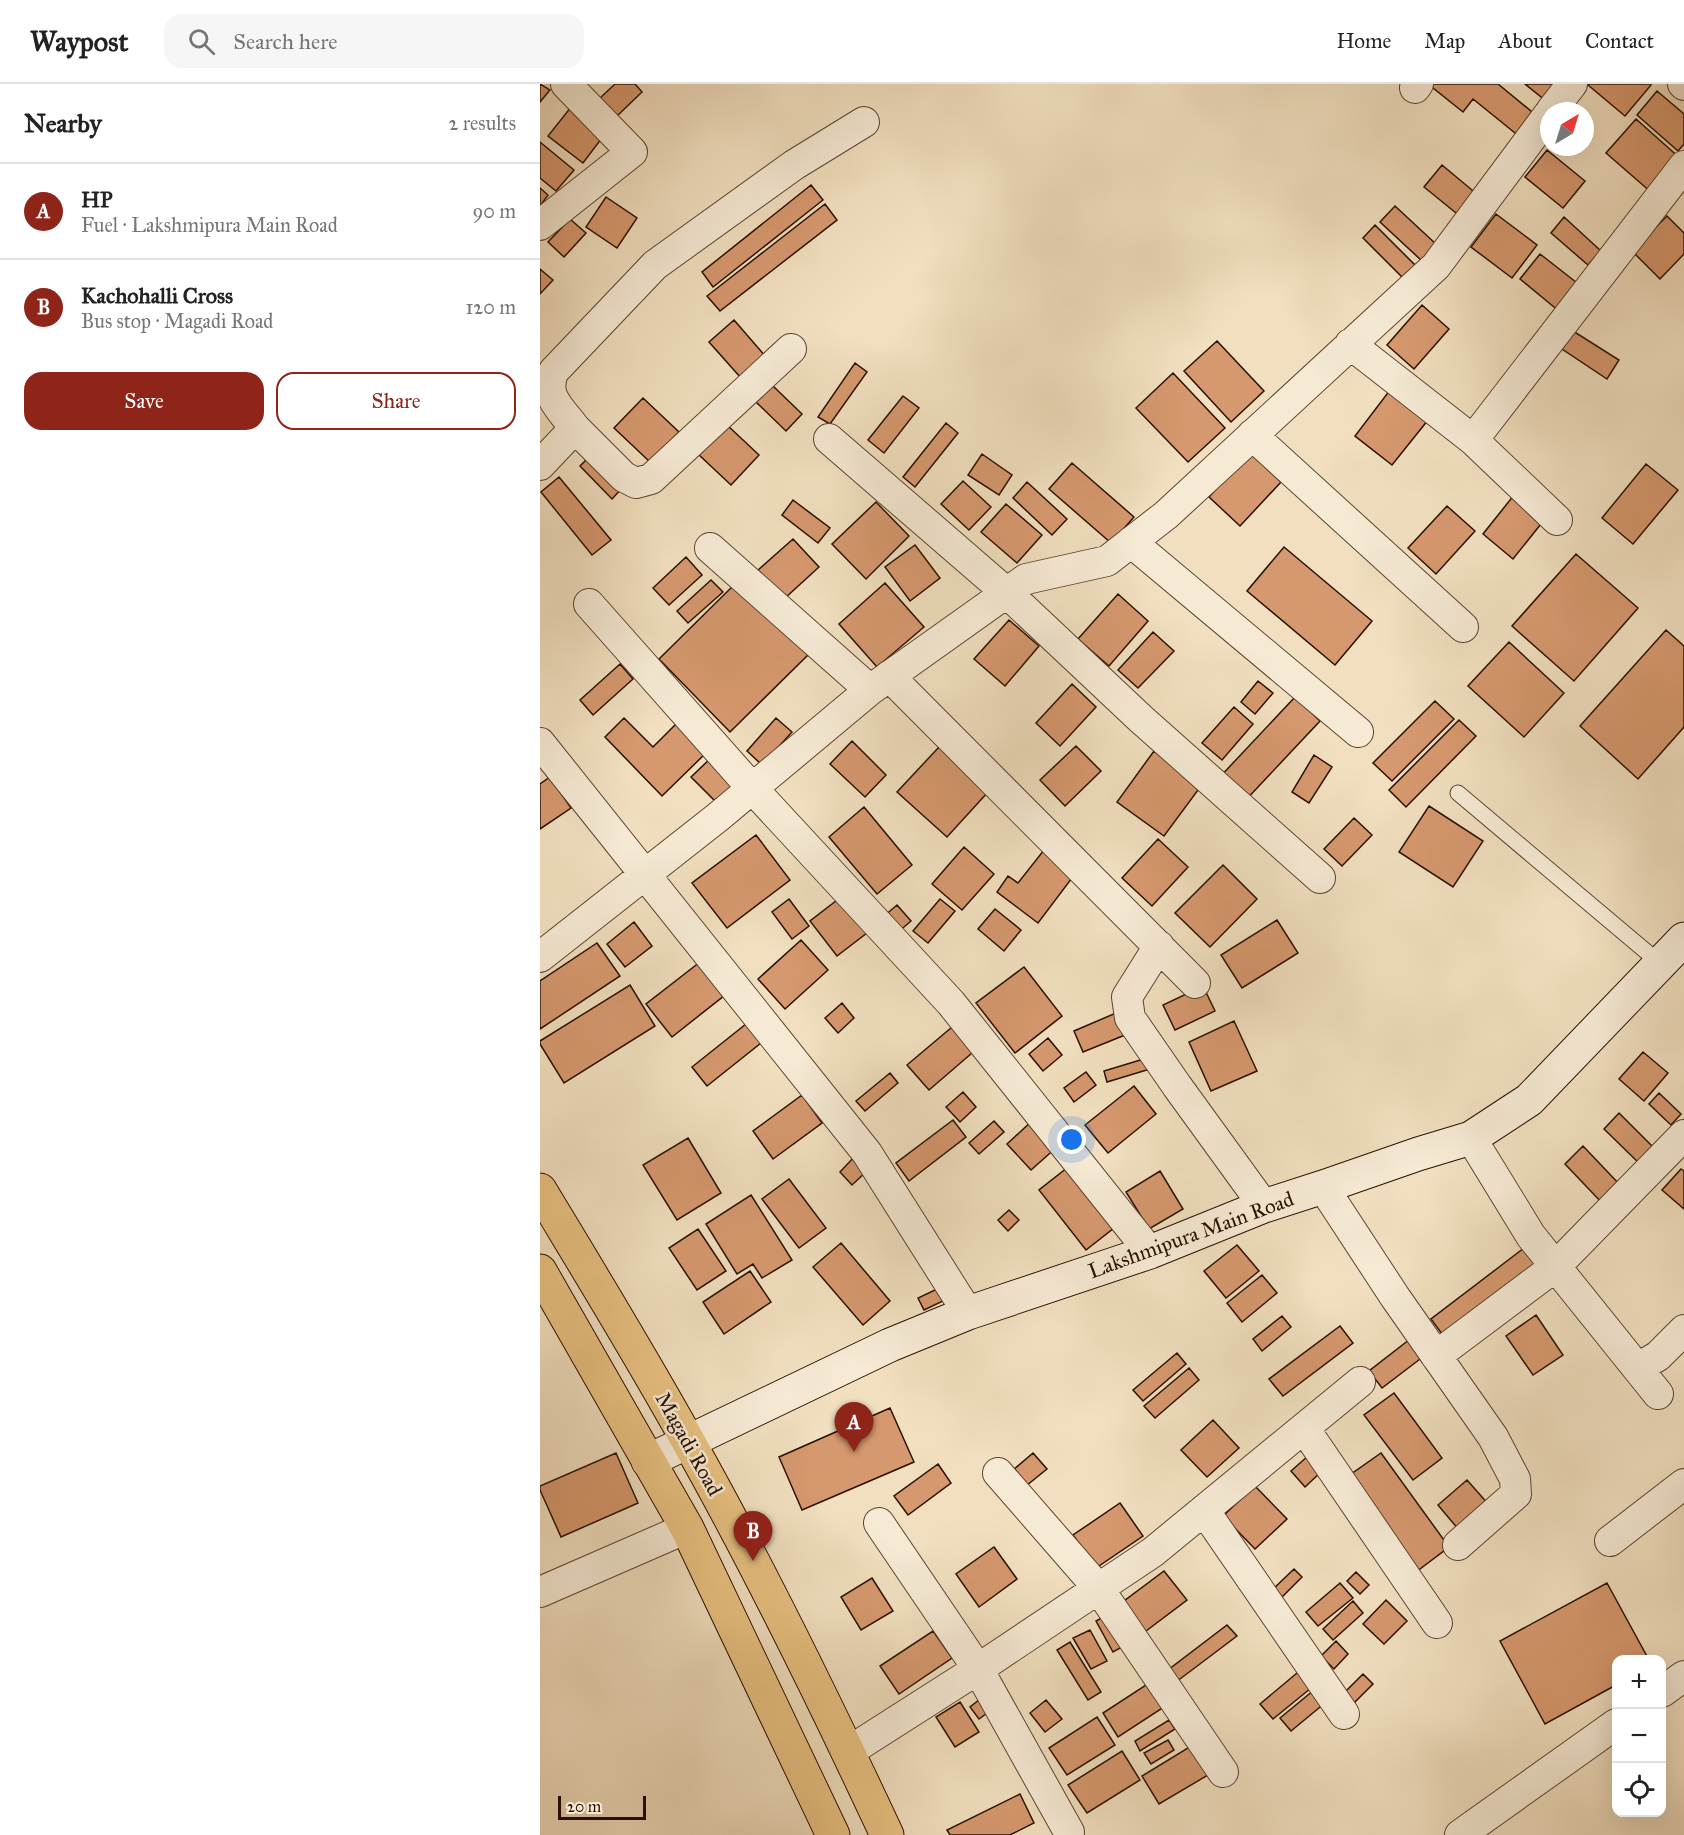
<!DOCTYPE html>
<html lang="en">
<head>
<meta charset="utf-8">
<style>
	:root { --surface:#fff; --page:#f6f6f6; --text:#222; --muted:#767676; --line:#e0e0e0; --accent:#8f2418 }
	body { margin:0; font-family:"IM FELL Great Primer",serif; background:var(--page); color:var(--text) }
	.controls { position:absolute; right:18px; bottom:18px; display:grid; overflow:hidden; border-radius:12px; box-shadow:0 6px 24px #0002 }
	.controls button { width:54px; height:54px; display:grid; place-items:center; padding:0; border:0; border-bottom:2px solid var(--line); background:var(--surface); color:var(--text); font:30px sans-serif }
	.compass { position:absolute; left:1000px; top:18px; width:54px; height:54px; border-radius:50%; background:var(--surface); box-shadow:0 6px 24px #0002; rotate:38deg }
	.scale { position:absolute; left:18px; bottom:15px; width:88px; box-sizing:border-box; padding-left:6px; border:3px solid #2a1001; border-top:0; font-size:16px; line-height:21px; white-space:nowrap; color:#2a1001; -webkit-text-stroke:4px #f6ead5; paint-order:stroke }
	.you { position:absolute; left:532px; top:1056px; width:21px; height:21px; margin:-15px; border:4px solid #fff; border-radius:50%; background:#1a73e8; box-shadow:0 0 0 9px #1a73e833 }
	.badge { display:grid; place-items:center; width:39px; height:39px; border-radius:50%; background:var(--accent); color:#fff; font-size:20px; font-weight:700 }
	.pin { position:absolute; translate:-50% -50px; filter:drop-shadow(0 2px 3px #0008) }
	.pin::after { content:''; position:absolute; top:32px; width:21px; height:18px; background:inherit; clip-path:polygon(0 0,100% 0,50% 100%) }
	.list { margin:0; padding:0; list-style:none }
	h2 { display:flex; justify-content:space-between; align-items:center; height:78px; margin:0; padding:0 24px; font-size:26px }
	h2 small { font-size:20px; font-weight:400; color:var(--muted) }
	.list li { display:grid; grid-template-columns:39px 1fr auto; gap:18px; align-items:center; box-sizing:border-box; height:96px; padding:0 24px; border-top:2px solid var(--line) }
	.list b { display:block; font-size:22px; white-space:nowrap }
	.list p { margin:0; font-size:20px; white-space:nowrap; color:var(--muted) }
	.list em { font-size:20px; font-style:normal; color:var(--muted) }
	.actions { display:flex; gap:12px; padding:18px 24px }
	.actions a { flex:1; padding:14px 0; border:2px solid var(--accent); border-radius:18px; text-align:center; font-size:21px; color:var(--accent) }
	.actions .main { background:var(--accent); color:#fff }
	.icon { flex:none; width:33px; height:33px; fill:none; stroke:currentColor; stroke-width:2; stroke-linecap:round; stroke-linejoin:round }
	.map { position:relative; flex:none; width:1144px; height:1751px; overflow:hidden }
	header { display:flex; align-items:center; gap:36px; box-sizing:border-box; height:84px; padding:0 30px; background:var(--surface); border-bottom:2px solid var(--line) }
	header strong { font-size:28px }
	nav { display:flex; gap:33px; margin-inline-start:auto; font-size:21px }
	.search { width:420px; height:54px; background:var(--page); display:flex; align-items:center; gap:15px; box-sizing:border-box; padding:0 21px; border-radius:18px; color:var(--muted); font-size:22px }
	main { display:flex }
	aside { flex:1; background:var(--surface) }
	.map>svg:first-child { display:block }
	.building { fill:#d6986e; stroke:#2a1001; stroke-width:1.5 }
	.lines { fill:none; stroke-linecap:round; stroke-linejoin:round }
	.lane-casing { stroke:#5c4430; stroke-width:17 }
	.street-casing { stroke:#5c4430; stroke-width:32 }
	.secondary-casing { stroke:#2a1001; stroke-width:35 }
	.primary-casing { stroke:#2a1001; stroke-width:35 }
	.lane { stroke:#f6ead5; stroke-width:15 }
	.street { stroke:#f6ead5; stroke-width:30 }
	.secondary { stroke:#f6ead5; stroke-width:33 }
	.primary { stroke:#e8c080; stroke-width:33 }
	.labels { text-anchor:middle; stroke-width:5; stroke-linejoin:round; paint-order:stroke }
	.street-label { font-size:21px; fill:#2a1001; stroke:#f6ead5 }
</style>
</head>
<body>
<header>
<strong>Waypost</strong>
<div class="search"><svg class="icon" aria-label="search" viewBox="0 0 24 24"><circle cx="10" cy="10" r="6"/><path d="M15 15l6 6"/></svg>Search here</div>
<nav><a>Home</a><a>Map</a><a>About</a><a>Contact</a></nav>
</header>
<main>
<aside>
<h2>Nearby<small>2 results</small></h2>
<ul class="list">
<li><span class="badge">A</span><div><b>HP</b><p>Fuel · Lakshmipura Main Road</p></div><em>90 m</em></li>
<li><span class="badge">B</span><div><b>Kachohalli Cross</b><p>Bus stop · Magadi Road</p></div><em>120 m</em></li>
</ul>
<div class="actions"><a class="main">Save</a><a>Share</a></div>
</aside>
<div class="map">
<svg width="1144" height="1751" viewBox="0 0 1144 1751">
	<rect width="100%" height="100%" fill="#f1dfbf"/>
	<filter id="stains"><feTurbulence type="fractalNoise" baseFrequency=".00333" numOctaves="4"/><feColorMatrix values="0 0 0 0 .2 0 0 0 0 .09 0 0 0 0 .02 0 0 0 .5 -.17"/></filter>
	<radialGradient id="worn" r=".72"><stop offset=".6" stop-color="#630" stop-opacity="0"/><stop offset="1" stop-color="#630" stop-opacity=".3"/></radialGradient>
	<!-- building -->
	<path class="building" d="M0,0L10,6L0,18Z
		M75,0H95L102,8L76,33L59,15Z
		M888,0H958L997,32L980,53L933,15L923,28Z
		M985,0H1019L1006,17Z
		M1049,0H1111V1L1085,32L1048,1Z
		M1117,7L1144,30V60L1138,67L1097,31Z
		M31,23L65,50L43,79L8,52Z
		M1096,35L1142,76L1112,109L1066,69Z
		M0,58L34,86L16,107L0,94Z
		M1007,66L1045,97L1023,124L985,93Z
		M902,81L938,111L921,133L884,103Z
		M271,101L283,116L173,203L162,188Z
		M0,104L8,111L0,122Z
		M66,113L97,134L77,164L46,143Z
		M285,120L297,136L180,227L167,212Z
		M855,122L897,161L882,177L840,138Z
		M956,130L997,161L972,194L931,163Z
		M1127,132L1144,149V170L1120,195L1092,167Z
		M1024,133L1061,167L1048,181L1011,149Z
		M30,135L46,149L24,173L8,158Z
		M835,141L878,184L865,196L823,154Z
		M1000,170L1041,202L1020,228L980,195Z
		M0,185L13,196L0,210Z
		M882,221L909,245L874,285L847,261Z
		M194,236L226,273L201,294L169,258Z
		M1033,247L1079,276L1067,295L1022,265Z
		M677,257L724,307L691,338L644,287Z
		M315,279L327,288L290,340L278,333Z
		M633,289L685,344L648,378L596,324Z
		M233,302L262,330L246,347L216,318Z
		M850,306L888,336L852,381L815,352Z
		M363,312L379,324L344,369L328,356Z
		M103,314L139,348L110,378L74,344Z
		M406,339L418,349L375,403L363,393Z
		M186,340L219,371L191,401L158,370Z
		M709,368L741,398L700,442L669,413Z
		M52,370L84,402L72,415L40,382Z
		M442,370L472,391L459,411L428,391Z
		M532,379L594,433L571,459L509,405Z
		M1106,380L1138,406L1093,460L1062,434Z
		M19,393L71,456L52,471L1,408Z
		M423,397L451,423L429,446L401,420Z
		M487,398L527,435L512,451L473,414Z
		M978,406L1008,431L973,475L943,450Z
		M253,416L290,444L278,459L242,431Z
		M336,418L369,452L326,495L292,460Z
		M466,420L502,451L477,479L441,448Z
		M907,422L935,447L896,490L868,464Z
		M253,455L279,483L244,515L218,486Z
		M375,461L400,494L370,517L345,483Z
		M744,463L832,537L795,581L707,507Z
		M1036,470L1098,524L1034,597L972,542Z
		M146,473L162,491L129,521L113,504Z
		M171,496L183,508L148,539L137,527Z
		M198,497L270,569L190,648L119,575Z
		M345,499L384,543L337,583L299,540Z
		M578,510L608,537L569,582L538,555Z
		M469,536L499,562L465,602L434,575Z
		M1126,546L1144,562V643L1098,695L1040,642Z
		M613,548L634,567L598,604L578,586Z
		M969,558L1024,609L984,653L928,602Z
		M80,580L93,595L53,631L40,616Z
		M718,597L733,609L715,630L701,618Z
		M532,600L556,623L520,662L496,639Z
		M755,613L780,637L703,719L678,695Z
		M895,617L914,635L852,697L833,679Z
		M694,623L713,640L682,676L662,659Z
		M84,634L113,663L140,636L169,666L122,712L65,653Z
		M236,634L252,648L222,681L207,667Z
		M919,636L936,652L866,723L849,706Z
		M312,657L346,691L325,713L290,680Z
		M536,662L561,687L525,722L500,696Z
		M399,663L448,708L407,753L357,708Z
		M614,667L661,702L624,752L577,718Z
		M774,671L792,683L769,719L752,708Z
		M172,673L198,700L177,719L151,693Z
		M10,693L31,724L0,745V700Z
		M889,722L943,757L913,803L859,768Z
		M324,723L372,781L337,810L289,753Z
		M814,734L832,751L802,782L784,765Z
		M216,751L250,796L187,844L152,799Z
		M618,755L648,783L612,822L582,794Z
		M424,763L454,790L422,826L392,800Z
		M504,766L535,790L498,839L457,808L468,792L478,799Z
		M683,781L717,815L670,863L635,829Z
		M305,810L332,845L297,872L270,837Z
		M249,815L269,842L252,855L232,828Z
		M400,815L415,827L388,859L373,847Z
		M357,821L371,837L357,849L343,833Z
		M455,825L481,846L464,867L438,845Z
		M737,836L758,869L702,904L681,871Z
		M94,838L112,862L85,883L67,860Z
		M261,856L288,886L245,925L218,895Z
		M57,859L80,892L0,945V897Z
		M160,878L185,911L132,953L106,920Z
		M484,883L522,932L475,969L436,919Z
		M90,901L115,942L24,999L0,960V957Z
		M663,902L675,927L635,946L623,921Z
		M302,919L314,934L298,949L285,934Z
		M576,929L585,951L543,968L534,947Z
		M211,936L226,955L167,1002L152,983Z
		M694,937L717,987L671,1007L649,958Z
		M418,938L439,963L389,1006L367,981Z
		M508,954L522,971L503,987L489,970Z
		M1103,968L1128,989L1104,1017L1079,995Z
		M607,974L610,985L567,998L564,987Z
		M546,988L556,1001L534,1018L524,1004Z
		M350,989L358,999L325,1027L316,1017Z
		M594,1002L616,1030L568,1069L545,1041Z
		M423,1008L436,1023L420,1038L406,1023Z
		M1119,1009L1141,1030L1131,1041L1109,1020Z
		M262,1011L282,1039L233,1075L213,1047Z
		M1079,1029L1117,1067L1102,1082L1064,1045Z
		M413,1036L426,1053L369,1097L356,1079Z
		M493,1036L518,1062L491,1086L467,1060Z
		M454,1037L464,1048L439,1070L429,1059Z
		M148,1054L181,1109L137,1136L103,1081Z
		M1043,1062L1081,1102L1063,1120L1025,1080Z
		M315,1072L329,1085L312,1101L300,1088Z
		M532,1080L579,1140L546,1166L499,1106Z
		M1141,1085L1144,1087V1125L1122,1106Z
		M620,1087L643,1125L609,1145L586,1108Z
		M249,1095L286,1144L259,1164L222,1115Z
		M211,1111L252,1176L222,1194L213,1180L197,1190L166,1140Z
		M469,1126L479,1136L468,1147L458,1136Z
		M158,1145L186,1187L157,1206L129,1164Z
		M301,1159L350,1217L323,1241L273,1183Z
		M697,1161L719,1187L686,1214L664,1187Z
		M984,1164L999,1183L905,1254L891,1235Z
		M210,1187L231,1218L184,1250L163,1218Z
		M722,1191L737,1209L702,1238L687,1219Z
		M397,1205L403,1217L384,1226L378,1214Z
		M996,1231L1023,1271L993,1291L966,1252Z
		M742,1232L751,1243L722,1267L713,1255Z
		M800,1242L813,1259L743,1312L729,1295Z
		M874,1252L888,1269L842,1304L829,1287Z
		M637,1269L646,1280L603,1317L593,1306Z
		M649,1284L659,1296L615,1334L604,1322Z
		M854,1309L902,1374L873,1396L824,1331Z
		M350,1324L374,1378L262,1426L239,1373Z
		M673,1336L699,1364L667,1393L641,1366Z
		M76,1369L98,1419L21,1453L0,1406V1402Z
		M493,1369L507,1385L486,1402L473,1386Z
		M841,1369L909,1463L876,1488L807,1393Z
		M768,1372L782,1387L765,1403L751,1387Z
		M398,1380L411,1399L368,1431L354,1412Z
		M927,1396L949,1421L919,1446L898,1421Z
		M715,1402L747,1435L715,1465L683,1432Z
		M580,1419L603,1452L556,1484L533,1451Z
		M454,1463L477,1495L439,1523L416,1490Z
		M754,1485L762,1493L738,1517L729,1509Z
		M624,1487L647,1516L602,1550L580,1520Z
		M816,1488L829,1501L820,1510L807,1497Z
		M332,1494L353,1527L321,1546L301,1513Z
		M800,1499L813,1514L778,1542L766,1528Z
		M1067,1499L1109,1576H1076V1601L1005,1640L960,1557Z
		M846,1516L867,1537L844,1560L823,1540Z
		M813,1517L823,1529L793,1556L783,1545Z
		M572,1528L589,1559L573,1568L556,1537Z
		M687,1541L697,1552L636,1598L628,1586Z
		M550,1546L567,1577L551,1585L533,1554Z
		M393,1547L412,1574L359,1610L340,1582Z
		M796,1557L808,1570L794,1585L781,1572Z
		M530,1558L561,1608L548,1616L517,1566Z
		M763,1584L776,1600L733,1635L720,1620Z
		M823,1590L833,1600L814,1619L804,1609Z
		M609,1599L624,1623L578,1653L563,1629Z
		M774,1606L785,1619L751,1647L740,1634Z
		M448,1609L458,1621L439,1635L430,1623Z
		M506,1616L522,1635L505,1648L490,1629Z
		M420,1618L439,1648L415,1663L396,1633Z
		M557,1633L575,1661L527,1691L509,1664Z
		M629,1636L635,1645L600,1667L595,1657Z
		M628,1656L634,1666L611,1680L604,1669Z
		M656,1659L673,1688L619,1720L602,1692Z
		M582,1667L600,1696L547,1729L528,1701Z
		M480,1710L494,1739L470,1751H410L407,1746Z"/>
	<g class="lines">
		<defs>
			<path id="lane" d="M918,709L1121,880"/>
			<path id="street" d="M1143,0L1144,1
				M875,4L878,0
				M1011,27L1032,0
				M0,141L92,68L26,0
				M810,260L933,356L1017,436
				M35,344C21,325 2,311 14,287L115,181L254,81L324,38
				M712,351L923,543
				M289,355L467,509L601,635L780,794
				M933,356L1144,82
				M0,381L35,344L84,393L96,399L111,395L251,265
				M591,458L818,648
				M170,464L330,606
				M49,520L212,704L411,919L610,1168
				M349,592L655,899
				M0,659L327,1069L428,1229
				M619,862L587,913L590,934L637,1002L724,1122
				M0,873L178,733L330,606L486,495L567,477L626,431L896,182L1009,30
				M931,1054L991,1152L1118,1310
				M783,1103L855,1213L953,1353L975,1395L976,1410L918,1461
				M896,1272L1016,1182L1144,1051
				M1098,1284L1118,1272L1144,1246
				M764,1344L897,1539
				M458,1389L559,1505L683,1688
				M664,1426L804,1630
				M339,1439L438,1585L529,1748
				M1070,1457L1144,1400
				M0,1508L147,1444
				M1122,1608L1144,1592
				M308,1668L438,1585L613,1468L820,1298
				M920,1751L1076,1640"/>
			<path id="secondary" d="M108,1377L350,1261L428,1229L610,1168L724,1122L783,1103L878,1070L931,1054L989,1016L1144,855"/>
			<path id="primary" d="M0,1106C50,1189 101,1272 148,1357C220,1485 285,1618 347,1751
				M0,1187L147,1444L293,1751"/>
		</defs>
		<!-- lane casing -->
		<use href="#lane" class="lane-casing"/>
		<!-- street casing -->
		<use href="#street" class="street-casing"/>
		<!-- secondary casing -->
		<use href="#secondary" class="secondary-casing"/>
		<!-- primary casing -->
		<use href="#primary" class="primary-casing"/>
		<!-- lane -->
		<use href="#lane" class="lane"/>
		<!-- street -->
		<use href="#street" class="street"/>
		<!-- secondary -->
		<use href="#secondary" class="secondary"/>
		<!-- primary -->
		<use href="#primary" class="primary"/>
	</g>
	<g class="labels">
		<!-- street labels -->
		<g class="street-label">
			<text transform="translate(651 1151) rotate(-20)" y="7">Lakshmipura Main Road</text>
			<text transform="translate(149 1360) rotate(61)" y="7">Magadi Road</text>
		</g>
	</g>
	<rect width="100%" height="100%" filter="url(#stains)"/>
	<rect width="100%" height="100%" fill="url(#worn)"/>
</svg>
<div class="controls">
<button>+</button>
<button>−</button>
<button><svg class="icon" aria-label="locate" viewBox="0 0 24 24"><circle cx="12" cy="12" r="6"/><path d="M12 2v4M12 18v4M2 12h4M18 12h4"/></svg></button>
</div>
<svg class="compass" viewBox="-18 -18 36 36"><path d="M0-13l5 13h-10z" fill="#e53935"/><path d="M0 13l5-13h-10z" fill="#767676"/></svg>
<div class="scale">20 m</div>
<div class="you"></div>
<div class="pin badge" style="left:314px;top:1368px">A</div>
<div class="pin badge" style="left:213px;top:1477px">B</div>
</div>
</main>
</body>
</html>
